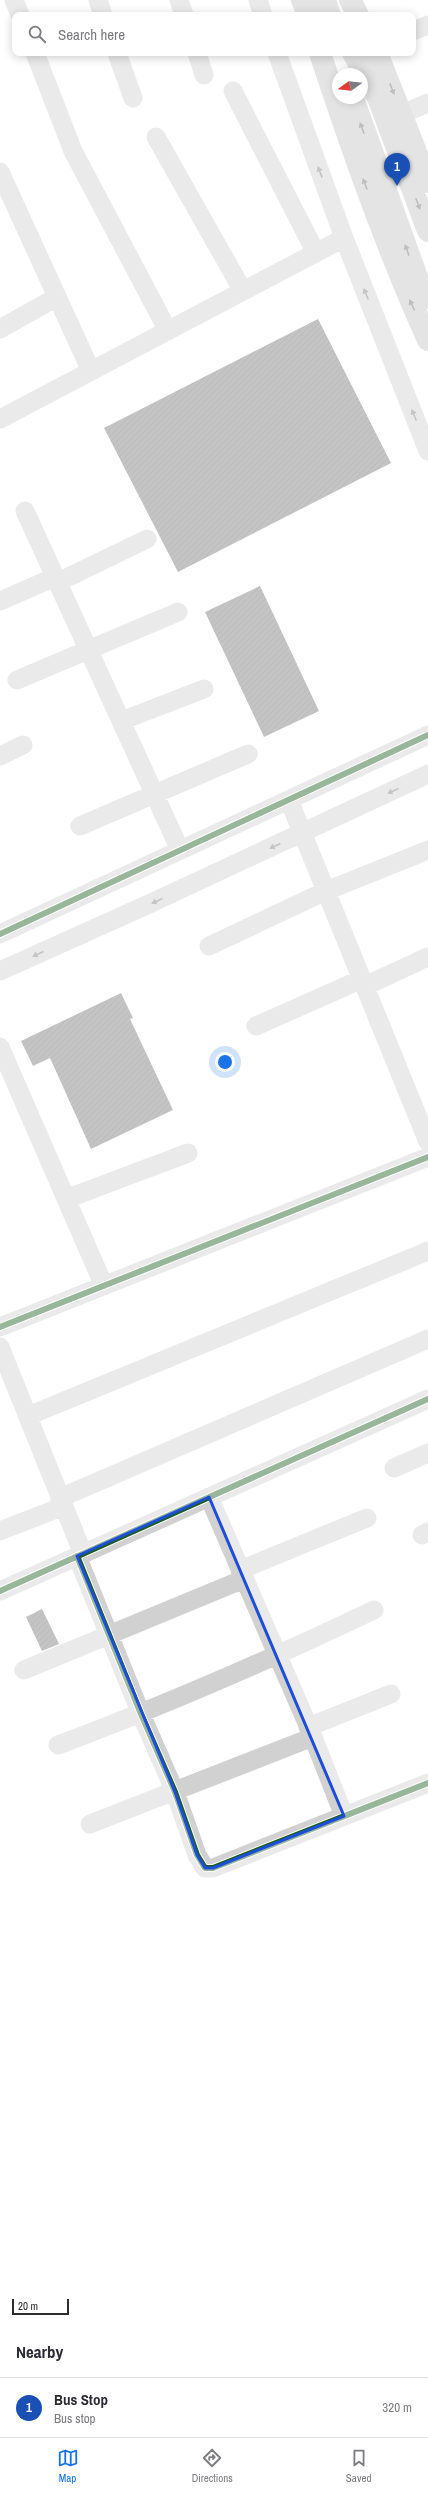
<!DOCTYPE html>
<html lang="en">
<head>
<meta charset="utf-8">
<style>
	:root { --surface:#fff; --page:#f2f2f3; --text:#2b2b33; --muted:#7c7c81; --line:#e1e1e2; --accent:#1a73e8 }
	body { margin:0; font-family:"Archivo Narrow",sans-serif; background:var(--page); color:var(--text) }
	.compass { position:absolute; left:332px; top:68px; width:36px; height:36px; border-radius:50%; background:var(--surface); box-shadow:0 2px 10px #0003; rotate:255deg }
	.scale { position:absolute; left:12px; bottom:10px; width:57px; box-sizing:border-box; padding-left:4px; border:2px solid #2c2c2c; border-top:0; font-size:11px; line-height:14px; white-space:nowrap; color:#2c2c2c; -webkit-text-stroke:3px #fff; paint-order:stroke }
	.you { position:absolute; left:225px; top:1062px; width:14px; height:14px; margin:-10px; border:3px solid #fff; border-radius:50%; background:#1a73e8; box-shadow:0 0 0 6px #1a73e833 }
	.badge { display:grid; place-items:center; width:26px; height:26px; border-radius:50%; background:var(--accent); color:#fff; font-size:13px; font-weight:700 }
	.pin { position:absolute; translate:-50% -33px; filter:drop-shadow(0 1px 2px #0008) }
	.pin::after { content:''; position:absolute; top:21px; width:14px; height:12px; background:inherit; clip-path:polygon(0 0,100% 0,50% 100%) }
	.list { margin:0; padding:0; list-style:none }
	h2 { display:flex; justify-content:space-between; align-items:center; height:52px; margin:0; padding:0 16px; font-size:17px }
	h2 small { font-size:13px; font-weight:400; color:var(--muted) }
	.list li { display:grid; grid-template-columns:26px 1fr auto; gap:12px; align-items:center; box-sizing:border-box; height:60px; padding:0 16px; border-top:1px solid var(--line) }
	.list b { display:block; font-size:15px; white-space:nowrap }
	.list p { margin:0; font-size:13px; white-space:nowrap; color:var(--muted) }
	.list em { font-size:13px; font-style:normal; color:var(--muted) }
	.icon { flex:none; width:22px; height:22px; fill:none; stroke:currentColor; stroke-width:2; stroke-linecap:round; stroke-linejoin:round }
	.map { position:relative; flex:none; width:428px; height:2325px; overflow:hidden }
	.search { position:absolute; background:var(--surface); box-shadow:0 2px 10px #0003; left:12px; right:12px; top:12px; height:44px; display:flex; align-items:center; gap:10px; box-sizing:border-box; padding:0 14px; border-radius:8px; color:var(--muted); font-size:15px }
	.sheet { height:112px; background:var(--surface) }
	nav { display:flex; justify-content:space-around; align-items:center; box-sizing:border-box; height:56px; border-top:1px solid var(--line); background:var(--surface); font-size:11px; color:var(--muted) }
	nav a { display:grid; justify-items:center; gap:2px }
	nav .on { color:var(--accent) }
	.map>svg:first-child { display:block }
	.building { fill:url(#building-hatch) }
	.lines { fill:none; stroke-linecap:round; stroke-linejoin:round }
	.minor { stroke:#d1d1d1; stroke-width:19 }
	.major { stroke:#c4c4c4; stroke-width:22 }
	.cycleway-casing { stroke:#fff; stroke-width:8 }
	.cycleway { stroke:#1b5e20; stroke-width:6 }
	.oneway { fill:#707070 }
	.oneway2 { fill:#7e7e7e }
	.marked { fill:none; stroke:#1d4ed8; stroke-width:3; stroke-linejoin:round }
</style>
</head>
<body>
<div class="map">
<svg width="428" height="2325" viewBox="0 0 428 2325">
	<defs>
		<pattern id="building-hatch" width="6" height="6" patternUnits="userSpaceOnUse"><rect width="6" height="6" fill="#7d7d7d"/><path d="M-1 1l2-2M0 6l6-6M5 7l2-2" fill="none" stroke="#676767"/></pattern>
	</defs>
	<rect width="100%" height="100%" fill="#fff"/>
	<!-- building -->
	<path class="building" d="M318,319L391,463L178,572L104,428Z
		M260,586L319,711L264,737L205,612Z
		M121,993L133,1018L130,1019L173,1110L91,1149L50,1058L33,1066L21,1041Z
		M42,1609L59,1644L42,1651L26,1617Z"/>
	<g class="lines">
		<!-- minor -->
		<path class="minor" d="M14,0L20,15
			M98,0L103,15
			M179,0L184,15
			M258,0L263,15
			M413,31L428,25
			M35,53L73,151L168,331
			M117,53L133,98
			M197,53L204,75
			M277,53L344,238L428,451
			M233,91L316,253
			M402,114L428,103
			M156,137L243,291
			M0,172L91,371
			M0,329L57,297
			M0,419L344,238
			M25,511L180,850
			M58,582L147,539
			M0,601L55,577
			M17,680L178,612
			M121,721L204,689
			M0,756L23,745
			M289,800L428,1142
			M80,826L248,754
			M0,934L428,735
			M209,946L326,891L428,850
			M0,971L149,904L428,774
			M365,986L428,957
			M256,1026L362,979
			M0,1047L104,1286
			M66,1199L188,1153
			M0,1327L428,1157
			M0,1347L83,1554
			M28,1416L428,1251
			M394,1468L428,1453
			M209,1497L313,1737L344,1816
			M60,1498L428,1339
			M0,1531L64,1506
			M422,1535L428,1532
			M77,1556L141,1714L175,1792L197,1855L205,1868H213L428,1783
			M240,1570L367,1518
			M0,1591L428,1399
			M24,1670L244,1579
			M308,1727L391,1694
			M58,1745C166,1705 271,1659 374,1610
			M90,1824L313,1737"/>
		<!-- major -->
		<path class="major" d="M302,0L308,15
			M325,0L330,15
			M350,0L358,15
			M320,53C352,150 386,247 428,340
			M353,53L378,98L428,231
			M377,53L428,182
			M353,98L418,280L428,298"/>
		<defs>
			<path id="cycleway" d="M0,934L428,735
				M0,1327L428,1157
				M77,1556L141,1714L175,1792L197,1855L205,1868H213L428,1783
				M0,1591L428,1399"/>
		</defs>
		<!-- cycleway casing -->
		<use href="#cycleway" class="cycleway-casing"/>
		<!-- cycleway -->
		<use href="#cycleway" class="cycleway"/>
	</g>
	<!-- one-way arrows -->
	<defs><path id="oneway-solid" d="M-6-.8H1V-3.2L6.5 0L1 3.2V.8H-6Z"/></defs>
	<g class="oneway">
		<use href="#oneway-solid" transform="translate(392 89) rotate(69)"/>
		<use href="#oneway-solid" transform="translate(362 128) rotate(-110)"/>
		<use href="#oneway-solid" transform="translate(365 184) rotate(-110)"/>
		<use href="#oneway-solid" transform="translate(418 204) rotate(69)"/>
		<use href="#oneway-solid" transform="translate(407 250) rotate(-110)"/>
		<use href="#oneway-solid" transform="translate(412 305) rotate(-115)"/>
	</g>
	<g class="oneway2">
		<use href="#oneway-solid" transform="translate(320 172) rotate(-110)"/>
		<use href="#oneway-solid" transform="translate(366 294) rotate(-112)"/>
		<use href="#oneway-solid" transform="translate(414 415) rotate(-112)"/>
		<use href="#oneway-solid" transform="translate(393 791) rotate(155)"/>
		<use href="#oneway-solid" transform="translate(275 846) rotate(155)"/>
		<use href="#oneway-solid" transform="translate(157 901) rotate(155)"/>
		<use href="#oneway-solid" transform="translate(38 954) rotate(156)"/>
	</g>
	<!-- marked area -->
	<path d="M0 0H428V2325H0ZM209,1497L344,1816L213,1868H205L197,1855L175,1792L77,1556Z" fill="#fff" fill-opacity=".55" fill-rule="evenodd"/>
	<path class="marked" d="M209,1497L344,1816L213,1868H205L197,1855L175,1792L77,1556Z"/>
</svg>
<svg class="compass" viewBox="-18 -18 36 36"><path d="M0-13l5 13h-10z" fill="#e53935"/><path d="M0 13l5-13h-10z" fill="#7c7c81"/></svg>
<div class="scale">20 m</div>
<div class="you"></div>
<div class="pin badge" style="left:397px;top:186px;background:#1a4fb4">1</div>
<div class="search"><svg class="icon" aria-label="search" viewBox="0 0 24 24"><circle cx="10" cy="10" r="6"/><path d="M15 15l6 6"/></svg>Search here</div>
</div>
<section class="sheet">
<h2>Nearby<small></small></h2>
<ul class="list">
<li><span class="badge" style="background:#1a4fb4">1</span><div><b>Bus Stop</b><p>Bus stop</p></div><em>320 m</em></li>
</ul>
</section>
<nav>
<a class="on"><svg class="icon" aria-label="map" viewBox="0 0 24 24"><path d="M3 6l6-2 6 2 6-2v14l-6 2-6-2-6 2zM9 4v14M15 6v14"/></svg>Map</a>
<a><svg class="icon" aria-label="directions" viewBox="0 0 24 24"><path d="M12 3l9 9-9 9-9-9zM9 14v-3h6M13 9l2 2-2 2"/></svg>Directions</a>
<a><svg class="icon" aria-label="saved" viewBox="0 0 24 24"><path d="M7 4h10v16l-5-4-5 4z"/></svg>Saved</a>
</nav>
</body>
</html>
